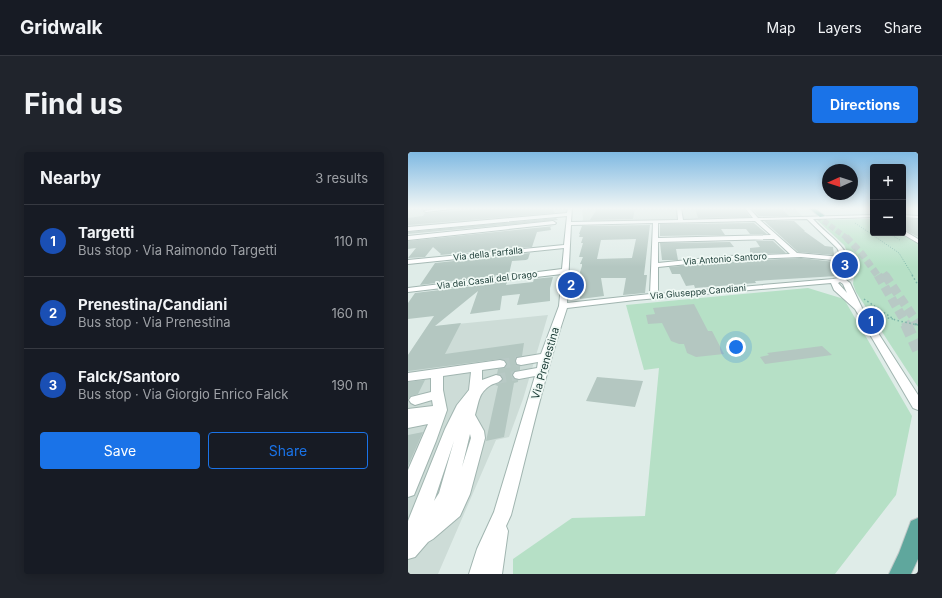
<!DOCTYPE html>
<html lang="en">
<head>
<meta charset="utf-8">
<style>
	:root { --surface:#171b24; --page:#20242c; --text:#f1f3f6; --muted:#9ea1a6; --line:#363941; --accent:#1a73e8 }
	body { margin:0; font-family:Inter,sans-serif; background:var(--page); color:var(--text) }
	.controls { position:absolute; right:12px; top:12px; display:grid; overflow:hidden; border-radius:4px; box-shadow:0 2px 10px #0003 }
	.controls button { width:36px; height:36px; display:grid; place-items:center; padding:0; border:0; border-bottom:1px solid var(--line); background:var(--surface); color:var(--text); font:20px sans-serif }
	.compass { position:absolute; left:414px; top:12px; width:36px; height:36px; border-radius:50%; background:var(--surface); box-shadow:0 2px 10px #0003; rotate:267deg }
	.you { position:absolute; left:328px; top:195px; width:14px; height:14px; margin:-10px; border:3px solid #fff; border-radius:50%; background:#1a73e8; box-shadow:0 0 0 6px #1a73e833 }
	.badge { display:grid; place-items:center; width:26px; height:26px; border-radius:50%; background:var(--accent); color:#fff; font-size:13px; font-weight:700 }
	.pin { position:absolute; translate:-50% -50%; border:2px solid #fff; box-shadow:0 1px 4px #0006 }
	.list { margin:0; padding:0; list-style:none }
	h2 { display:flex; justify-content:space-between; align-items:center; height:52px; margin:0; padding:0 16px; font-size:17px }
	h2 small { font-size:13px; font-weight:400; color:var(--muted) }
	.list li { display:grid; grid-template-columns:26px 1fr auto; gap:12px; align-items:center; box-sizing:border-box; height:72px; padding:0 16px; border-top:1px solid var(--line) }
	.list b { display:block; font-size:15px; white-space:nowrap }
	.list p { margin:0; font-size:13px; white-space:nowrap; color:var(--muted) }
	.list em { font-size:13px; font-style:normal; color:var(--muted) }
	.actions { display:flex; gap:8px; padding:12px 16px }
	.actions a { flex:1; padding:9px 0; border:1px solid var(--accent); border-radius:4px; text-align:center; font-size:14px; color:var(--accent) }
	.actions .main { background:var(--accent); color:#fff }
	.map { position:relative; flex:none; width:510px; height:422px; overflow:hidden; border-radius:4px }
	header { display:flex; align-items:center; gap:24px; box-sizing:border-box; height:56px; padding:0 20px; background:var(--surface); border-bottom:1px solid var(--line) }
	header strong { font-size:19px }
	nav { display:flex; gap:22px; margin-inline-start:auto; font-size:14px }
	.intro { display:flex; align-items:center; justify-content:space-between; box-sizing:border-box; height:96px; padding:0 24px }
	h1 { margin:0; font-size:28px }
	.button { padding:10px 18px; border-radius:4px; background:var(--accent); color:#fff; font-size:14px; font-weight:700 }
	main { display:flex; gap:24px; padding:0 24px }
	aside { flex:1; background:var(--surface); border-radius:4px; box-shadow:0 2px 10px #0003 }
	.map>svg:first-child { display:block }
	.built { fill:#cddcd7 }
	.green { fill:#b6e0c6 }
	.building { fill:#b4c7c1; fill-rule:evenodd }
	.lines { fill:none; stroke-linecap:round; stroke-linejoin:round }
	.minor-tunnel { stroke:#b8c9c5; stroke-width:10; stroke-dasharray:10 5.5; stroke-linecap:butt }
	.major-tunnel-far3 { stroke:#b8c9c5; stroke-width:5.5; stroke-dasharray:5.5 2.5; stroke-linecap:butt }
	.major-tunnel-far2 { stroke:#b8c9c5; stroke-width:7; stroke-dasharray:7 3.5; stroke-linecap:butt }
	.major-tunnel-far1 { stroke:#b8c9c5; stroke-width:9; stroke-dasharray:9 4.5; stroke-linecap:butt }
	.major-tunnel { stroke:#b8c9c5; stroke-width:12; stroke-dasharray:12 6; stroke-linecap:butt }
	.minor-casing { stroke:#a1b5b0; stroke-width:2 }
	.major-casing { stroke:#c0c9c8; stroke-width:2 }
	.path-far2 { stroke:#7cb4a8; stroke-width:1; stroke-dasharray:1 1.5; stroke-linecap:butt }
	.path-far1 { stroke:#7cb4a8; stroke-width:1.5; stroke-dasharray:1.5 2.5; stroke-linecap:butt }
	.path { stroke:#7cb4a8; stroke-width:2; stroke-dasharray:2 3; stroke-linecap:butt }
	.minor { fill:#fff; fill-rule:evenodd }
	.major { fill:#5fa79d; fill-rule:evenodd }
	.labels { text-anchor:middle; stroke-width:3.5; stroke-linejoin:round; paint-order:stroke }
	.far-street-label { font-size:9px; fill:#1e3f39; stroke:#f0f9f5 }
	.street-label { font-size:11px; fill:#1e3f39; stroke:#f0f9f5 }
</style>
</head>
<body>
<header>
<strong>Gridwalk</strong>
<nav><a>Map</a><a>Layers</a><a>Share</a></nav>
</header>
<div class="intro"><h1>Find us</h1><a class="button">Directions</a></div>
<main>
<aside>
<h2>Nearby<small>3 results</small></h2>
<ul class="list">
<li><span class="badge" style="background:#1a4fb4">1</span><div><b>Targetti</b><p>Bus stop · Via Raimondo Targetti</p></div><em>110 m</em></li>
<li><span class="badge" style="background:#1a4fb4">2</span><div><b>Prenestina/Candiani</b><p>Bus stop · Via Prenestina</p></div><em>160 m</em></li>
<li><span class="badge" style="background:#1a4fb4">3</span><div><b>Falck/Santoro</b><p>Bus stop · Via Giorgio Enrico Falck</p></div><em>190 m</em></li>
</ul>
<div class="actions"><a class="main">Save</a><a>Share</a></div>
</aside>
<div class="map">
<svg width="510" height="422" viewBox="0 0 510 422">
	<rect width="100%" height="100%" fill="#dfece8"/>
	<!-- built -->
	<path class="built" d="M2,56H160L159,61L0,77V57Z
		M166,56H386L395,65L174,70L175,67L174,57Z
		M140,163L115,247L101,285L88,288L30,422H0V203L19,175Z"/>
	<!-- green -->
	<path class="green" d="M465,67V81H493L510,90V235L448,140L445,132L447,117L436,93L409,68Z
		M400,136L436,147L504,264L488,343L427,422H105V407L164,366L237,364L251,216L236,218L218,153Z"/>
	<!-- building -->
	<path class="building" d="M94,56H144L147,61L0,73V66L15,64L17,61Z
		M227,56L225,67L182,68L189,57Z
		M287,56H336L342,65L290,66Z
		M343,56H373L381,64H351Z
		M148,66L150,68L0,82V80Z
		M495,66L510,67V85L495,77Z
		M356,69H386L397,79H396L417,94L425,95L426,103L390,100Z
		M346,71L359,82H342L338,77H313L317,83L252,84V72Z
		M242,73L236,123H239L237,141L215,143L218,126H193L196,144L172,147L171,123L174,114V112H172L175,105H171L175,91H173L175,85H171L172,82H171L174,74ZM228,87L224,106L189,107L193,88Z
		M142,74L143,78L129,80L124,95L32,103L33,102L25,95L17,105L0,106L8,96L0,97V89L146,74Z
		M348,89H365L378,101L342,102V96L352,95Z
		M322,90L326,95L268,97L270,108H254L252,91Z
		M122,101L120,107L118,108L104,109L101,122L12,133L27,111Z
		M393,106L427,110L429,124L347,129L348,131L287,136L286,133L278,134L272,122H264L261,115L331,109Z
		M145,125L142,136V149L109,153L112,142L94,144L92,158L62,162L70,139L27,174L53,171L37,202L116,191L114,204L109,205L107,209L108,212L112,214V218L107,219L104,222L106,227L110,228V230L106,231L96,285L78,289L90,234L87,233L96,227L93,223L89,222L90,217L97,216L99,211L96,208L92,207L0,219V203L26,164L0,167V151L7,141L99,130L98,133L125,130L126,127Z
		M286,152L300,179H304L316,202L288,205L279,201L276,192H271L263,189L254,171L240,172L238,163L247,162L245,156Z
		M414,194L424,203L357,212L352,205L361,203L359,201Z
		M189,225L235,229L227,255L178,249Z
		M17,228L10,242L3,244L0,247V230Z
		M15,280L0,314V283Z"/>
	<g class="lines">
		<!-- minor-tunnel -->
		<path class="minor-tunnel" d="M92,212L113,209
			M88,227L111,223"/>
		<!-- major-tunnel-far3 -->
		<path class="major-tunnel-far3" d="M409,64L439,86"/>
		<!-- major-tunnel-far2 -->
		<path class="major-tunnel-far2" d="M438,85L454,102L470,124
			M476,121L478,124"/>
		<!-- major-tunnel-far1 -->
		<path class="major-tunnel-far1" d="M470,123L499,173
			M477,123L510,172"/>
		<!-- major-tunnel -->
		<path class="major-tunnel" d="M498,172L510,198"/>
		<defs>
			<path id="minor" d="M34,56H51L18,60L16,59Z
				M160,56H164L163,70L270,68L269,56H273L275,68L345,66L337,56H341L350,66L465,63V65L405,67C422,86 439,92 445,119L437,127L442,131L454,156L510,243V258L505,256L447,157L426,138L423,131L227,148L159,156C136,224 121,294 103,363L98,374L100,379L94,422H61L69,397L86,360L127,224L111,227L107,226L105,223L107,220L129,216L130,210L113,213L109,212L108,209L109,206L133,202L151,154L154,122L0,140V136L154,117L156,96L0,112V108L156,93L159,64L0,79V75L159,61ZM399,67L429,96L434,105L389,101L352,68ZM347,69L363,83L250,86V71ZM245,71L242,142L159,151L163,73ZM366,87L382,102L320,104L250,111V90ZM393,105L436,109L437,119L431,126L425,127L250,142V115L320,108ZM432,130L435,132L439,141L430,131Z
				M495,63L510,64V66L495,65Z
				M145,69L148,71L147,72L0,88V84Z
				M495,78L510,87V91L493,81H495Z
				M92,208L96,209L98,212L96,215L74,218V228L88,223L92,224L94,227C91,231 87,231 83,233C70,241 71,250 67,263L76,279L77,286L62,342L52,364L25,387L20,390L7,405L0,407V369L37,277L49,253L61,238L63,220L35,224V238L39,258L28,289L6,343L0,345V318L20,272L0,276V257L25,254L24,248L7,253L3,251L1,248L3,245L23,240V226L0,229V221ZM62,282L63,286L54,315ZM46,289L31,341L26,349Z"/>
			<path id="major" d="M401,56H406L417,64L412,65Z
				M510,366V407L503,422H481L491,401L503,369Z"/>
		</defs>
		<!-- minor casing -->
		<use href="#minor" class="minor-casing"/>
		<!-- major casing -->
		<use href="#major" class="major-casing"/>
		<!-- path-far2 -->
		<path class="path-far2" d="M447,71L491,101L505,124
			M480,81L492,88"/>
		<!-- path-far1 -->
		<path class="path-far1" d="M504,123L510,133
			M456,147L487,168L510,173
			M464,163L485,167"/>
		<!-- path -->
		<path class="path" d="M507,172L510,173"/>
		<!-- minor -->
		<use href="#minor" class="minor"/>
		<!-- major -->
		<use href="#major" class="major"/>
	</g>
	<!-- sky -->
	<linearGradient id="sky" x2="0" y2="1"><stop stop-color="#7fb9e2"/><stop offset="0.49" stop-color="#f1f6f5"/><stop offset="1" stop-color="#f1f6f5" stop-opacity="0"/></linearGradient>
	<rect width="510" height="115" fill="url(#sky)"/>
	<g class="labels">
		<!-- far-street labels -->
		<g class="far-street-label">
			<text transform="translate(80 102) rotate(-6)" y="3">Via della Farfalla</text>
			<text transform="translate(317 107) rotate(-4)" y="3">Via Antonio Santoro</text>
			<text transform="translate(79 128) rotate(-7)" y="3">Via dei Casali del Drago</text>
			<text transform="translate(290 140) rotate(-5)" y="3">Via Giuseppe Candiani</text>
		</g>
		<!-- street labels -->
		<g class="street-label">
			<text transform="translate(137 211) rotate(-74)" y="4">Via Prenestina</text>
		</g>
	</g>
</svg>
<div class="controls">
<button>+</button>
<button>−</button>
</div>
<svg class="compass" viewBox="-18 -18 36 36"><path d="M0-13l5 13h-10z" fill="#e53935"/><path d="M0 13l5-13h-10z" fill="#9ea1a6"/></svg>
<div class="you"></div>
<div class="pin badge" style="left:463px;top:169px;background:#1a4fb4">1</div>
<div class="pin badge" style="left:163px;top:133px;background:#1a4fb4">2</div>
<div class="pin badge" style="left:437px;top:113px;background:#1a4fb4">3</div>
</div>
</main>
</body>
</html>
